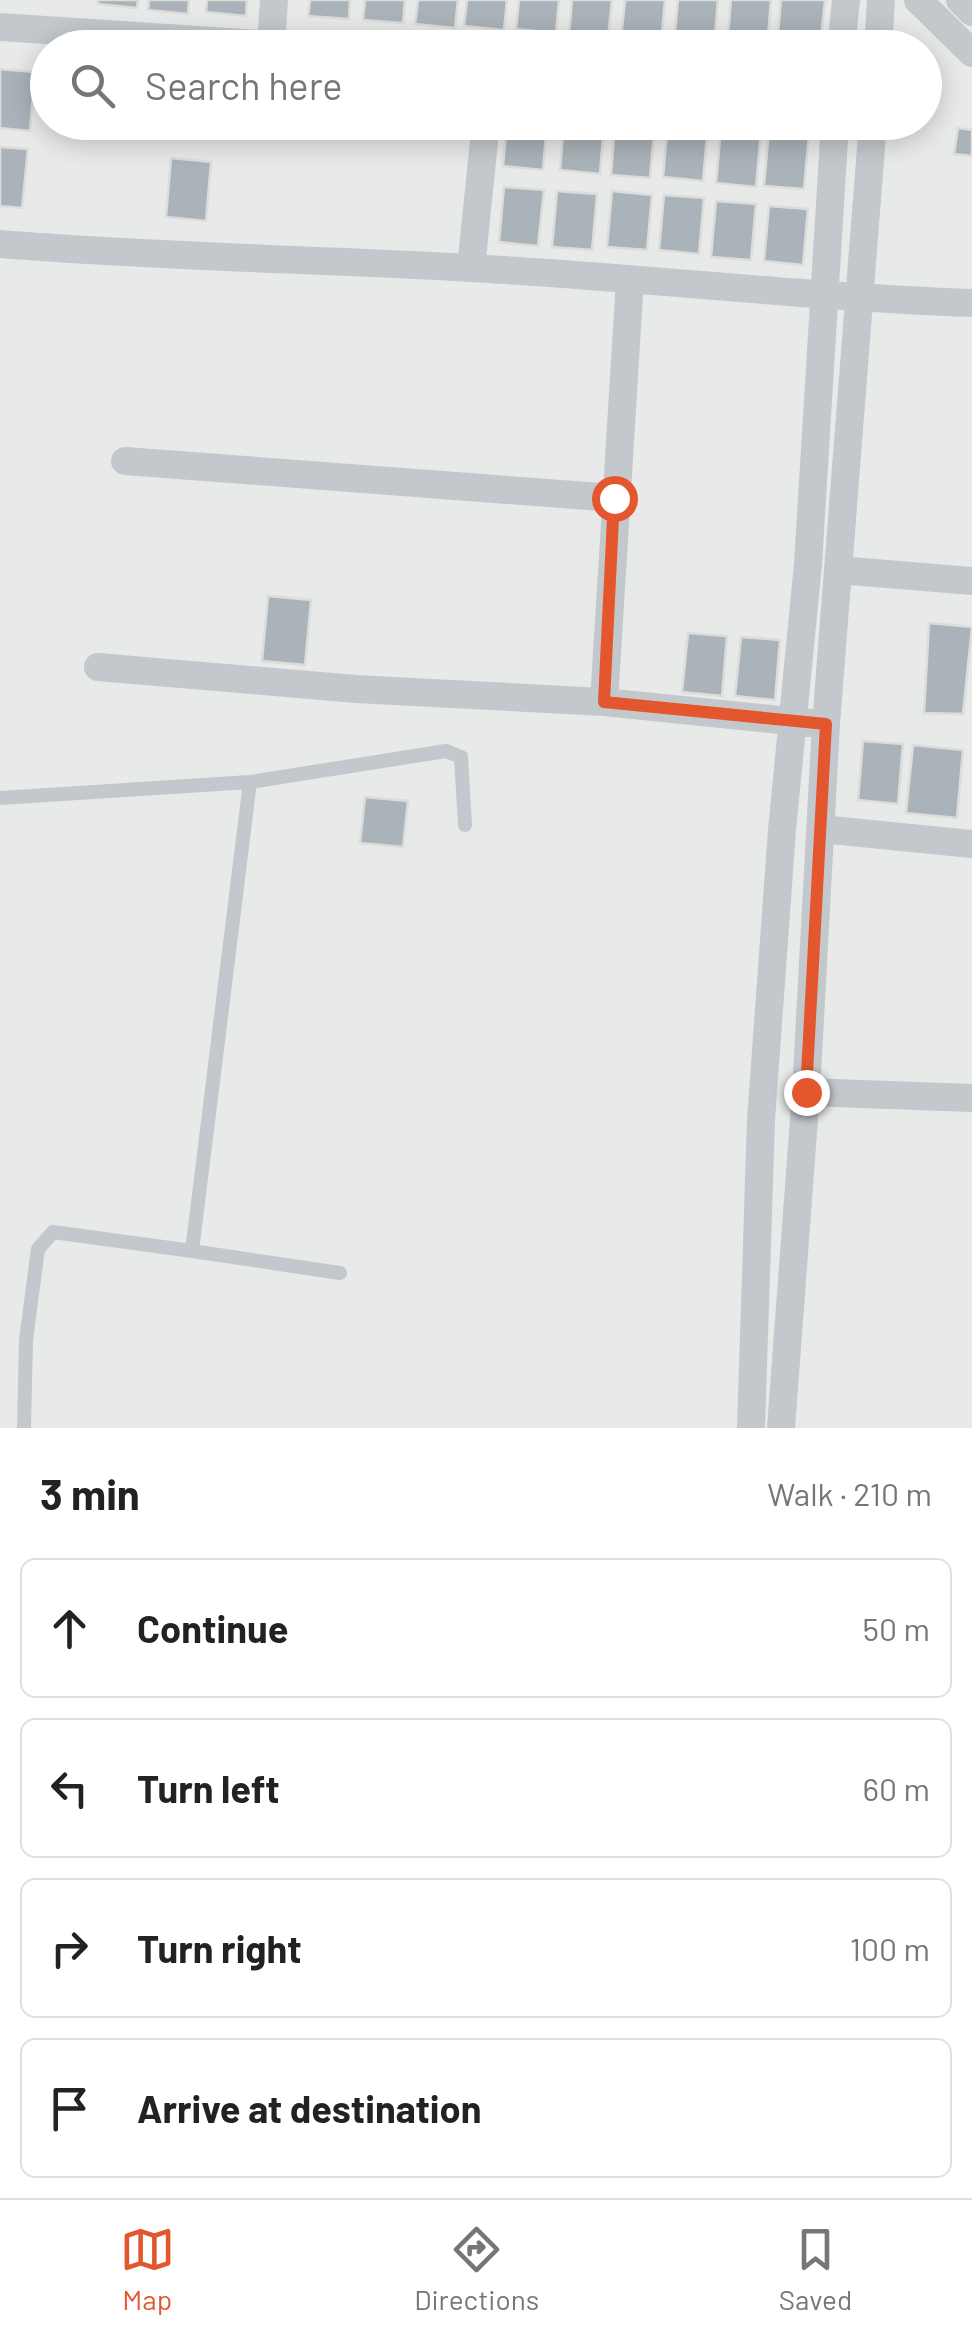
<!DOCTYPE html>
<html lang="en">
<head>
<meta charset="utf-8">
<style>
	:root { --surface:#fff; --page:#f6f6f6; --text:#222; --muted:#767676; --line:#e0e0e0; --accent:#e4572e }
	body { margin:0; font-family:Barlow,sans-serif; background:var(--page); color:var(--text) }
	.stop { position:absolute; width:30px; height:30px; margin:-22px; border:8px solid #e4572e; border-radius:50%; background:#fff }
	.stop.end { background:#e4572e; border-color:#fff; box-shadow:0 2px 10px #0008 }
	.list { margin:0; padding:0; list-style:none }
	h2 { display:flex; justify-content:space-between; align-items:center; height:130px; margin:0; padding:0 40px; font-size:42px }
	h2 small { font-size:32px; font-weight:400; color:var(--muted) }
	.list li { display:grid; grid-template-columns:65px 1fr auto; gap:30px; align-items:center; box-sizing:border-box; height:140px; margin:0 20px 20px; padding:0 20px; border:2px solid var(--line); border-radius:15px }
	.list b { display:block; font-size:38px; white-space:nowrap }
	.list em { font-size:32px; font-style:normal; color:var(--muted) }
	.icon { flex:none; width:55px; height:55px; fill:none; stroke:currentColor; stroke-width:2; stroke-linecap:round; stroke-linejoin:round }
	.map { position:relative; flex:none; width:972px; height:1428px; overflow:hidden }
	.search { position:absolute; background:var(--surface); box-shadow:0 5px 25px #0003; left:30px; right:30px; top:30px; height:110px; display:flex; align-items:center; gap:25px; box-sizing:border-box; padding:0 35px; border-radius:55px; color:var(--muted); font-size:38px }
	.sheet { height:770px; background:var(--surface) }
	nav { display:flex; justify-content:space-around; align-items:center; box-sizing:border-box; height:140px; border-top:2px solid var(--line); background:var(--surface); font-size:28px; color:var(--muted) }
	nav a { display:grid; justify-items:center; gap:5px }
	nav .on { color:var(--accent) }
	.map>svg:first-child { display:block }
	.built { fill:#e8e9e9; fill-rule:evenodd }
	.building { fill:#aab3b9; stroke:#dcdcda; stroke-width:2.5 }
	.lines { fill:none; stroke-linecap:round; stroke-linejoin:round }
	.lane { stroke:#c3c8cc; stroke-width:14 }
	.street { stroke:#c3c8cc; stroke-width:28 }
	.route { stroke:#e4572e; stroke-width:12 }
</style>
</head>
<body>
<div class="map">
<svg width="972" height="1428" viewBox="0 0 972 1428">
	<rect width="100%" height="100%" fill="#fafaf8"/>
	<!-- built -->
	<path class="built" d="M0,0H972V1428H0ZM48,48H924V122H48Z"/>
	<!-- building -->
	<path class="building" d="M98,0H138L137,8L98,4Z
		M149,0H189L188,14L148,10Z
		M207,0H247L246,16L206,12Z
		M310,0H350L349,19L308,16Z
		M365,0H405L403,23L363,20Z
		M418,0H458L455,28L415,24Z
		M467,0H507L504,30L464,26Z
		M519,0H559L556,33L516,29Z
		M572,0H612L608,38L569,35Z
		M625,0H665L661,42L621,39Z
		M678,0H718L714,46L674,43Z
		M731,0H771L767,48L727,47Z
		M781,0H825L820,48H777Z
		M0,69L35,72L30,131L0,128Z
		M93,122H133L132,131L92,127Z
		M507,122H547L543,170L503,166Z
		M564,122H604L600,174L560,170Z
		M615,122L655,123L650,178L611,175Z
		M668,122L708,125L703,181L663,177Z
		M721,128L761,131L756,187L716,183Z
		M958,128L972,130V156L954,154Z
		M769,130L809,134L804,189L764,186Z
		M0,147L28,149L22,208L0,206Z
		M171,158L211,162L206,221L166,217Z
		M504,187L544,190L538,246L499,242Z
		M557,191L597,194L592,250L552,247Z
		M612,191L652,195L647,250L607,247Z
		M664,195L704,198L699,254L659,250Z
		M716,201L756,204L751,260L711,257Z
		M769,206L808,209L803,265L764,261Z
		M268,596L311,600L305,665L262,661Z
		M929,623L972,627L963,714L924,713Z
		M688,633L727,636L722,696L682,692Z
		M741,637L780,640L775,700L735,696Z
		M863,741L903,744L898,804L858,800Z
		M913,745L963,750L957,818L906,813Z
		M365,797L408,801L403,847L360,843Z"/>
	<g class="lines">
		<!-- lane -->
		<path class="lane" d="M0,798L250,782
			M192,1251L340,1273
			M24,1428L26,1340L38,1249L53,1232L192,1251L250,782L446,751L461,757L465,825"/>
		<!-- street -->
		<path class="street" d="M918,0L972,53
			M960,0L972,12
			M0,27L320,48
			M271,45L274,0
			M841,48L846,0
			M878,48L881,0
			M0,244C157,257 314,259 471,268C638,277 805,297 972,303
			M471,268L486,122
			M125,461L614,498
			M839,570L972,581
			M98,667L356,689L604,702L810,723
			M604,702L630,279
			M821,829L972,844
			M806,1092L972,1098
			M751,1428L761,1120L782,830L808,564L835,122
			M781,1428L806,1092L826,724L873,122"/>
	</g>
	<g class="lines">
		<!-- route -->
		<path class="route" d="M614,498L604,702L826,724L806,1092"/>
	</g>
</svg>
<div class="stop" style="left:614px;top:498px"></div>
<div class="stop end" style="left:806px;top:1092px"></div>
<div class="search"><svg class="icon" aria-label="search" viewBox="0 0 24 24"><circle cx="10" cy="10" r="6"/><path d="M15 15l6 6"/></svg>Search here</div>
</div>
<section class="sheet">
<h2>3 min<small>Walk · 210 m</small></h2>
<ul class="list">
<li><svg class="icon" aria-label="ahead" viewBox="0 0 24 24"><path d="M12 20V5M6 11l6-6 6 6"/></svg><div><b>Continue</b></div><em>50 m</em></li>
<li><svg class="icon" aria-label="left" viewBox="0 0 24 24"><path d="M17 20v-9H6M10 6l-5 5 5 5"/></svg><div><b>Turn left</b></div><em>60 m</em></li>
<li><svg class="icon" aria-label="right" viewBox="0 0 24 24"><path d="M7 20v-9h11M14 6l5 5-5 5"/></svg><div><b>Turn right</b></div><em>100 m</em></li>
<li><svg class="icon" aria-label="arrive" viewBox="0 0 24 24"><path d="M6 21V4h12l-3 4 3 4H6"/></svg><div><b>Arrive at destination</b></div></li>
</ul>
</section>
<nav>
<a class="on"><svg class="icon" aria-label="map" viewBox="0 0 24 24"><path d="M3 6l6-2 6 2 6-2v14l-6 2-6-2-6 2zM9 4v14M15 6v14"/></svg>Map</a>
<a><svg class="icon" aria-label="directions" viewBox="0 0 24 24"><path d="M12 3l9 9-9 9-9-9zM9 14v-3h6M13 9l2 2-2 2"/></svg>Directions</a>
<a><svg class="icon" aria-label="saved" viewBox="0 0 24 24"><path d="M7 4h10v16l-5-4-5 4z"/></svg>Saved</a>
</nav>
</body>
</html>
